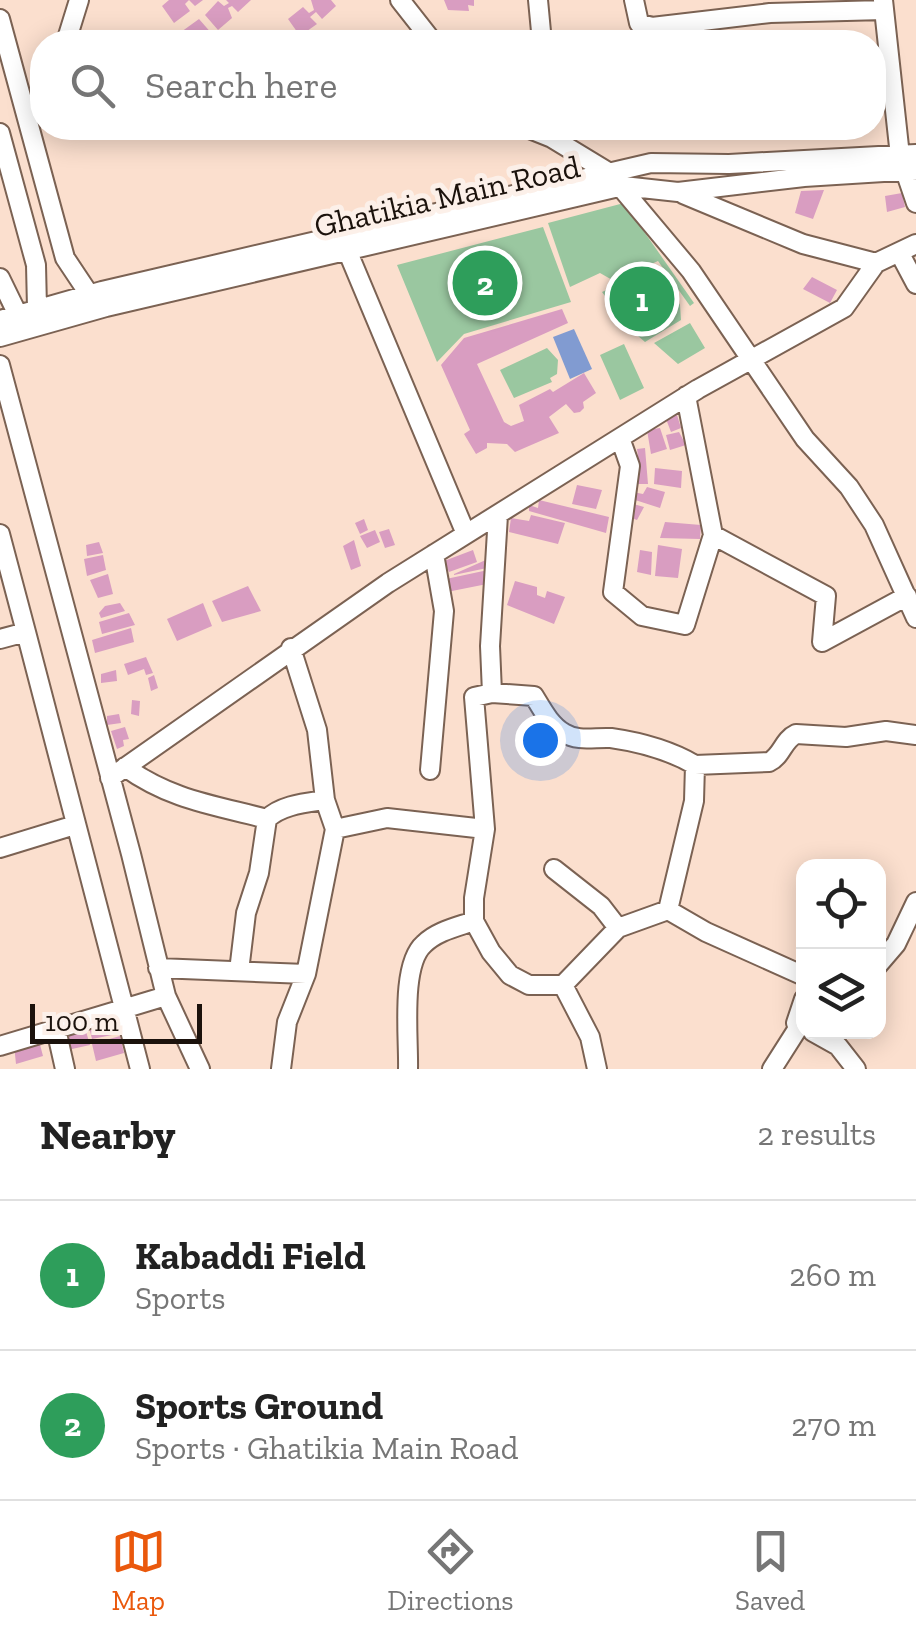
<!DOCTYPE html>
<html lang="en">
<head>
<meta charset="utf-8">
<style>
	:root { --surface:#fff; --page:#f6f6f6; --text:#222; --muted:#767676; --line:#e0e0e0; --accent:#ea580c }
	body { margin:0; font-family:"Zilla Slab",serif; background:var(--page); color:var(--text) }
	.controls { position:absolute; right:30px; bottom:30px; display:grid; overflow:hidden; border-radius:20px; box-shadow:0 5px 25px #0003 }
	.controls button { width:90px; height:90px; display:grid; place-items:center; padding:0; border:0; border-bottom:2px solid var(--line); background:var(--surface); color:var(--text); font:50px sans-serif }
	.scale { position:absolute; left:30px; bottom:25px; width:172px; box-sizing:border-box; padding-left:10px; border:5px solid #1b120c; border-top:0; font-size:28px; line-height:35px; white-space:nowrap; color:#1b120c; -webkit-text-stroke:8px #fcf0e9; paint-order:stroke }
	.you { position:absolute; left:540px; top:740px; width:35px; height:35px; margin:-25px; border:8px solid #fff; border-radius:50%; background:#1a73e8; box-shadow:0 0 0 15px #1a73e833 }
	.badge { display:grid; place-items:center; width:65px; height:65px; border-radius:50%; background:var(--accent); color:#fff; font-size:32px; font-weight:700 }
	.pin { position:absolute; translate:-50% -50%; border:5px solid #fff; box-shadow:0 2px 10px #0006 }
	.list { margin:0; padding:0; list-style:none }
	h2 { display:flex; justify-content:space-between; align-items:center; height:130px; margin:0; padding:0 40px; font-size:42px }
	h2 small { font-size:32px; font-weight:400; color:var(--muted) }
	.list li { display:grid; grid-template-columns:65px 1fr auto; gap:30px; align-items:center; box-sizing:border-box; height:150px; padding:0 40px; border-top:2px solid var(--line) }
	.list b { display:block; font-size:38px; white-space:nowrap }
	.list p { margin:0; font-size:32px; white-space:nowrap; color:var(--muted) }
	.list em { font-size:32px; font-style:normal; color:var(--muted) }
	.icon { flex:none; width:55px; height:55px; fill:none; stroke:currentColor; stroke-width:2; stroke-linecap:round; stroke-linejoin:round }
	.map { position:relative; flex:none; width:916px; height:1069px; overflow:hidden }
	.search { position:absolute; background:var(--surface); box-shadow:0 5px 25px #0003; left:30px; right:30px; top:30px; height:110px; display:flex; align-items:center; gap:25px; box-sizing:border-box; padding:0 35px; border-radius:40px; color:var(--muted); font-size:38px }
	.sheet { height:430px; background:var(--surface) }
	nav { display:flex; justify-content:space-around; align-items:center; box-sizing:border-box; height:140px; border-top:2px solid var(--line); background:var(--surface); font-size:28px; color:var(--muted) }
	nav a { display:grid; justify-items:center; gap:5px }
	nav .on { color:var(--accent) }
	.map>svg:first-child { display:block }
	.green { fill:#9ac7a0 }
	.water { fill:#819bd1 }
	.building { fill:#d99dc1 }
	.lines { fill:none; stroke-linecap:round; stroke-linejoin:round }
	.minor-casing { stroke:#7b6253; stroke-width:22 }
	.minor { stroke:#fff; stroke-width:18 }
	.labels { text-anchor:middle; stroke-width:10; stroke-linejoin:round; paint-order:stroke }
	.street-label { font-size:32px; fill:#1b120c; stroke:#fcf0e9 }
</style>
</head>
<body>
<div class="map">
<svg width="916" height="1069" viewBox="0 0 916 1069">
	<rect width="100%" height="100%" fill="#fbdfce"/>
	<!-- green -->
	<path class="green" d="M624,203L694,303L690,306L658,261L614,281L600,273L570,287L548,223Z
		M543,227L571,302L464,334L437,362L397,265Z
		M657,266L680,305L681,320L645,342L630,329L602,292Z
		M690,323L705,348L678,364L654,343Z
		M624,344L644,388L620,400L600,355Z
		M547,348L558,360L557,374L550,378L552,382L514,398L500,370Z"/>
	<!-- water -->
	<path class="water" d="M574,329L592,369L570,379L553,337Z"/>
	<!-- building -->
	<path class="building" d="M169,0H203L195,6L189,0L185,4L190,11L174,23L162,6Z
		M226,0H251L238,12L232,6L228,8L232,18L218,30L205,15L218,1L224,6L229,3Z
		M311,0H331L336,6L322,19L316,12L310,17L317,24L300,36L288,19L303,7L309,13L314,10Z
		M444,0H474V6L468,5L469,11L448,10Z
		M199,19L213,35L203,42H190L181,32Z
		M824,190L813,219L795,213L801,191Z
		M902,193L905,207L887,212L885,196Z
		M812,277L837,290L830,303L803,289Z
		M562,309L568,323L477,364L504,422L511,426L524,421L519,405L550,389L553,392L584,373L596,393L583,402L584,408L580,412L574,413L566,404L549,417L559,433L515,452L507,444L487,443V448L476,454L464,434L470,430L441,365L464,338Z
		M677,415L681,428L671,432L666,419Z
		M660,428L667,449L651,454L647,430Z
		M679,432L686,445L670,450L666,435Z
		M645,448L648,484H631V455L638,456L637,449Z
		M655,468L682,471L681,488L654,484Z
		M577,485L602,490L596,509L572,504Z
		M647,487L665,492L660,508L632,499L633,492L643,494Z
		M539,500L609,517L606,533L529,511V505L538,508Z
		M630,503L644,507L637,520L626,516Z
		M531,515L565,523L558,544L509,532L511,518L529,521Z
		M364,519L368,530L360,534L355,523Z
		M665,522L701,525L700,539L660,538Z
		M389,529L395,545L385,548L379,532Z
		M375,530L380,542L367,548L360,536Z
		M354,540L361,566L351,570L343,546Z
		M99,542L103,553L87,556L86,545Z
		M658,545L682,549L678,578L655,576Z
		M473,550L477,562L449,572L444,561Z
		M640,550L652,552L651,575L637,572Z
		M103,555L106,570L87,576L84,559Z
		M488,559L487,568L454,575V574Z
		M488,570L487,584L447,592L446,579Z
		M108,574L113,594L98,598L90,580Z
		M515,581L537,587V595L545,598L547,591L565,597L554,624L507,605Z
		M248,586L261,611L222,622L212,601Z
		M120,603L125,611L101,618L99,613L105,606Z
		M203,603L212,626L177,641L167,619Z
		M129,613L135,625L102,634L99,622Z
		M131,628L134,642L95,653L92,640Z
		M146,657L153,673L146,675L144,669L128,675L124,664Z
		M116,670L117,681L101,683V674Z
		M154,675L158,688L151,691L148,678Z
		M132,700L140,701L139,716L131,714Z
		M119,714L121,723L107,725V716Z
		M125,727L129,739L123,740L124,746L117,749L111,731Z
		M114,1016L117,1034L92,1039L88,1023Z
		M85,1028L90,1045L63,1051L59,1035Z
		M120,1036L124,1053L96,1061L92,1044Z
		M38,1037L43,1056L16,1064L14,1045Z"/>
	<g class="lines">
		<defs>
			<path id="minor" d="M400,0L433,42
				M538,0L542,42
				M634,0L639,23L652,27L770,13L884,10
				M883,0L900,156L916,203
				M0,19L65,258L89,294
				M66,42L79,0
				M527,128L552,138L608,172L691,271L805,439L849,487L874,525L916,618
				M0,133L36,265L37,308
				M683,194L803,244L876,263
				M347,250L466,534
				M899,252L916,284
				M0,278L18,315
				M0,320L102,291L651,163L729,164L916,154
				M0,337L106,307L623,186L678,192L804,177L916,170
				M0,365L131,854L166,996L200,1069
				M686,396L713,535L826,596L822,642L907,596
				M620,438L630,466L613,592L642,616L685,625L713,535
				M498,515L490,646L492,693L534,696C542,709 550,725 564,733C578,742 595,737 611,738C639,742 671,751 695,765L694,801L668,910L706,932L804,976
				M0,534L26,632L0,639
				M26,632L140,1069
				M291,648L317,730L325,800L335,829
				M492,693L474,697L485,829L474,898V921L491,952L510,975L529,985H563L618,928L668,910
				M695,765L769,762C782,756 783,740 796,734L846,737L886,731L916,735
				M125,767C171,800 214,805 267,819
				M430,770L444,611L434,554
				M110,778L388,583L698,389L844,308L876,263L916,244
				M0,848L75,825
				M554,869L601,906L618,928
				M878,965L896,944L916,902
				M158,968L306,974L335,829L387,818L485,829
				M239,971L246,913L259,873L267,819C281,805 305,803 325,800
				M563,985L590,1037L597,1069
				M796,1023L804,999
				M56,1029L65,1069
				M813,1032L838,1046L856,1069
				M0,1046L166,996
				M281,1069L287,1022L306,974
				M408,1069C409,1039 400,965 424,944C437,931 457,927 474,921
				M772,1069L800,1025"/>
		</defs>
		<!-- minor casing -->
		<use href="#minor" class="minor-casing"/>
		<!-- minor -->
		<use href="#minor" class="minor"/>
	</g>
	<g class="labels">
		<!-- street labels -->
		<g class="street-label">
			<text transform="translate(447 196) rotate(-13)" y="11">Ghatikia Main Road</text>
		</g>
	</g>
</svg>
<div class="controls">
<button><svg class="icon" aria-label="locate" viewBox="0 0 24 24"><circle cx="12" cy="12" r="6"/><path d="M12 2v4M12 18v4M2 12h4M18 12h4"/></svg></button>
<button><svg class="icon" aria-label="layers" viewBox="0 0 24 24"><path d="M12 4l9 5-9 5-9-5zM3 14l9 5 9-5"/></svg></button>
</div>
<div class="scale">100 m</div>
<div class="you"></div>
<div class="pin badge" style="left:642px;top:299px;background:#2e9e5b">1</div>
<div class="pin badge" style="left:485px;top:283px;background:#2e9e5b">2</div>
<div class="search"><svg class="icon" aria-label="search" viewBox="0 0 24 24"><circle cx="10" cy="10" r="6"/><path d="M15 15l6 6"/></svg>Search here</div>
</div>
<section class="sheet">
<h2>Nearby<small>2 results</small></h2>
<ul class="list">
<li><span class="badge" style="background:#2e9e5b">1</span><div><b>Kabaddi Field</b><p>Sports</p></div><em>260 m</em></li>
<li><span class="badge" style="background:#2e9e5b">2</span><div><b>Sports Ground</b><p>Sports · Ghatikia Main Road</p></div><em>270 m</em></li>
</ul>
</section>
<nav>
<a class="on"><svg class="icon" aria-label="map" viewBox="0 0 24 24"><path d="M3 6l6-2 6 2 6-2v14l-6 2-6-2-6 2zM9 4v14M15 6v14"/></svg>Map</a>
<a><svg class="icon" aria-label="directions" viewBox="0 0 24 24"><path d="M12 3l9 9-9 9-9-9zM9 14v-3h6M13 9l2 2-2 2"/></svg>Directions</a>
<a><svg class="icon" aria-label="saved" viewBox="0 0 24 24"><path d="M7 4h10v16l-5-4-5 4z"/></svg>Saved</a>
</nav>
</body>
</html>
